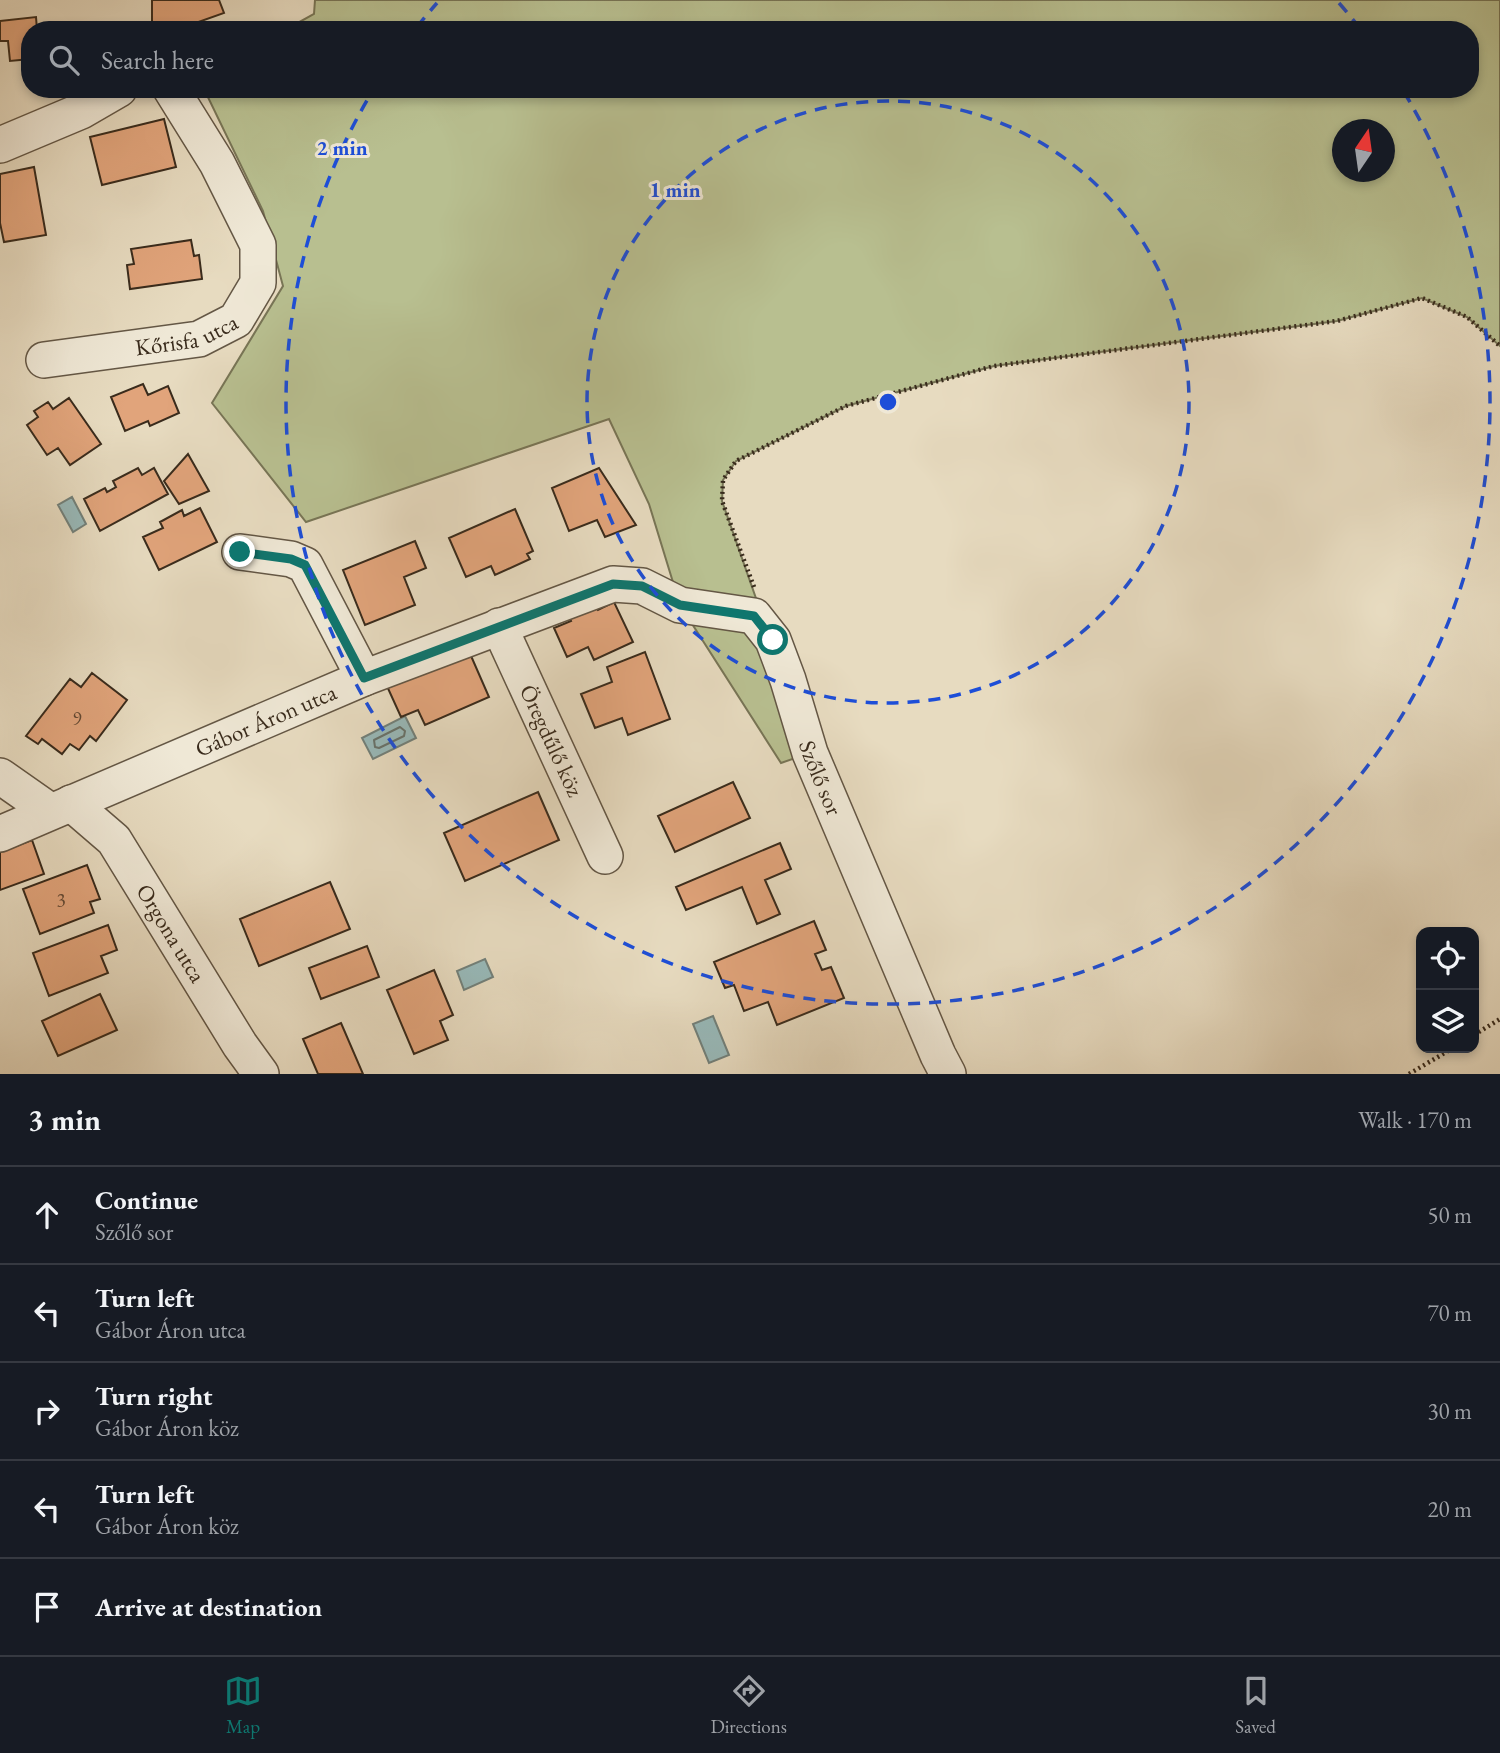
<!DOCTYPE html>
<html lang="en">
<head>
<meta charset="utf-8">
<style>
	:root { --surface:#171b24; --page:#20242c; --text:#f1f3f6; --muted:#9ea1a6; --line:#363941; --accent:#0f766e }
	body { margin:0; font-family:"EB Garamond",serif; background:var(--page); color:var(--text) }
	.controls { position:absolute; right:21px; bottom:21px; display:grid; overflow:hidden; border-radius:14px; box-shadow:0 4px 10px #0003 }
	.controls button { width:63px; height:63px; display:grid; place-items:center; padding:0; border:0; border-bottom:2px solid var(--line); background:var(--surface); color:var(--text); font:35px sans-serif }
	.compass { position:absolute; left:1332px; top:119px; width:63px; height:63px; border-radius:50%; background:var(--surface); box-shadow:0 4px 10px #0003; rotate:13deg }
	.stop { position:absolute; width:21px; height:21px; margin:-16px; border:5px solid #0f766e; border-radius:50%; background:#fff }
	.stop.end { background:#0f766e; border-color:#fff; box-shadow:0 2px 7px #0008 }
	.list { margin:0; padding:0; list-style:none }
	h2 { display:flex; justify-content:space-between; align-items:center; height:91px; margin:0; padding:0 28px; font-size:30px }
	h2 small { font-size:23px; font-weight:400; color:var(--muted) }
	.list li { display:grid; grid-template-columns:46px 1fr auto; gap:21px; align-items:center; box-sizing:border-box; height:98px; padding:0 28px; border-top:2px solid var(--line) }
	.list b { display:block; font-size:26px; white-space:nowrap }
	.list p { margin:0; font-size:23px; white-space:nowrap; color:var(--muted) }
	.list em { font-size:23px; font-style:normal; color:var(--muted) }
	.icon { flex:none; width:38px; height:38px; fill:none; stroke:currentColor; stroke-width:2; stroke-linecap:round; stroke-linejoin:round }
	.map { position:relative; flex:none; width:1500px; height:1074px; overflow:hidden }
	.search { position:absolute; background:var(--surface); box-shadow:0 4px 10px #0003; left:21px; right:21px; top:21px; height:77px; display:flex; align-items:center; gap:18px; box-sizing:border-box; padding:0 24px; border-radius:28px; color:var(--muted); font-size:26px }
	.sheet { height:581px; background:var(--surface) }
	nav { display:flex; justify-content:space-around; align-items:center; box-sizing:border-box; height:98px; border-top:2px solid var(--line); background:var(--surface); font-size:19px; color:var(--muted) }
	nav a { display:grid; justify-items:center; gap:4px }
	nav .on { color:var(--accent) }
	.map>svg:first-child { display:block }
	.green { fill:#b8bf90; stroke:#787556; stroke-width:2; fill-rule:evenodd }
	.water { fill:#98b9b9; stroke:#72807a; stroke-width:2 }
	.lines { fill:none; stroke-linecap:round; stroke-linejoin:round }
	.shore { stroke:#68726a; stroke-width:2 }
	.building { fill:#e1a47b; stroke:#392b1c; stroke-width:2 }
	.minor-casing { stroke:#645745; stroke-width:38 }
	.path { stroke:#392b1c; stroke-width:4.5; stroke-dasharray:2 3.5; stroke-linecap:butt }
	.minor { stroke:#efe8d6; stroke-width:35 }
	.route { stroke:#0f766e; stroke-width:9 }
	.ring { fill:none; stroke:#1d4ed8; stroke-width:3.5; stroke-dasharray:12 9 }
	.labels { text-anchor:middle; stroke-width:6; stroke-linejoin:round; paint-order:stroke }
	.number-label { font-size:19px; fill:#634934 }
	.street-label { font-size:23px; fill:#392b1c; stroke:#efe8d6 }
	.centre { fill:#1d4ed8; stroke:#efe8d6; stroke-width:3.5 }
	.ring-label { font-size:21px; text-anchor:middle; font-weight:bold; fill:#1d4ed8; stroke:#efe8d6; stroke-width:6; stroke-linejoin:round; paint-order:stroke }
</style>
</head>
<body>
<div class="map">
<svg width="1500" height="1074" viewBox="0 0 1500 1074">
	<rect width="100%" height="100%" fill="#e7dbc0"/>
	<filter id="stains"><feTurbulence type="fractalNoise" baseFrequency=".00286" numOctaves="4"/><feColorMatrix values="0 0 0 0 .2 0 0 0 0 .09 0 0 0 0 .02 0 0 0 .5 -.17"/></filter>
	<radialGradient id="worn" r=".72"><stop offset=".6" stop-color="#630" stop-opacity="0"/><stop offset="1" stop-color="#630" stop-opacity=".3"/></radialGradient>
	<!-- green -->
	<path class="green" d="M315,0H1500V346L1467,317L1422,298L1337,321L994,366L846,406L736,461L723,480L722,501L810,753L781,763L680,605L649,504L609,419L306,522L212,403L283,286L263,211L204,89H1470V30H285L314,14ZM1342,130H1384V172H1342Z"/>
	<!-- water -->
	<path class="water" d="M72,497L86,524L73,532L58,505Z
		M405,716L416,738L373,759L362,738Z
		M485,959L493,977L464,990L457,971Z
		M713,1016L729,1055L709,1063L693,1024Z"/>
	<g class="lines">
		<!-- shore -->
		<path class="shore" d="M400,727L405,731L404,736L379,748L375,747L374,740Z"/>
	</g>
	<!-- building -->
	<path class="building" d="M152,0H219L224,13L190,25L152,27Z
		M36,17L37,30H30V59L10,61L8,41H0V21Z
		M164,119L176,167L102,185L90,137Z
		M34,167L46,235L4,242L0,223V174Z
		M191,240L194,256L199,255L202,279L130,289L127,265L134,264L131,249Z
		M143,384L148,395L168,386L179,413L150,426L148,421L125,431L111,397Z
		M69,398L101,444L70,465L58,448L47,455L27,425L38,417L34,411L48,402L53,409Z
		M188,454L209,491L179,504L164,481Z
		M138,468L142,475L154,468L168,494L100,531L84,499L105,488L107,492L116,487L113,481Z
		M599,468L636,525L605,537L597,520L569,531L552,488Z
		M200,508L217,542L159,570L143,537L163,528L160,522L182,510L184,516Z
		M515,509L533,551L527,554L530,559L495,575L491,566L466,577L449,538Z
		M415,541L426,568L404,577L415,605L365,625L343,570Z
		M593,598L598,610L614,602L633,642L594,660L588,647L567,657L554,628L571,621L566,611Z
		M468,649L489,697L425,725L418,710L401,717L386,684Z
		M645,652L670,719L628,735L622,718L595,728L581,694L612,682L607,667Z
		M92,673L127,700L96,741L90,736L79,750L70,744L62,754L42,739L38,744L26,736L70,679L81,687Z
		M733,782L750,818L675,852L658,816Z
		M538,792L559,840L465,881L444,833Z
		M32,840L44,874L0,890V852Z
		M780,843L791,869L765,880L780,914L757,924L742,887L686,910L676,887Z
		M87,865L100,899L90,902L94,913L40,934L23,889Z
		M330,882L350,929L259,966L240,919Z
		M814,921L826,950L815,954L822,970L831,967L844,998L777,1025L768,1002L744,1011L734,985L725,988L714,962Z
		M108,925L117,950L101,956L108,973L49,996L33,953Z
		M367,946L379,977L321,999L309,968Z
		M434,970L453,1015L440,1021L448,1040L414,1054L387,990Z
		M100,994L117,1030L58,1056L42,1021Z
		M341,1023L363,1074H318L303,1039Z"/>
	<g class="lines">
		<defs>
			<g id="minor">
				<path d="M0,145L81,111L119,89"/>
				<path id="s1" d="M44,360L199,339L236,320L258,283V245L217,163L171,89"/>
				<path d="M240,552L291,559L305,565L364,678"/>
				<path id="s2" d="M499,626L605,856"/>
				<path d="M0,776L50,811"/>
				<path id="s3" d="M71,803L114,840L240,1045L261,1074"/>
				<path id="s4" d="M0,834L364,678L613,584L642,586L680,605L754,616L773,640L788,680L810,753L938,1055L948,1074"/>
			</g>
		</defs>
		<!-- minor casing -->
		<use href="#minor" class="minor-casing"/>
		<!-- path -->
		<path class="path" d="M754,587L722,501L723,480L736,461L846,406L994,366L1337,321L1422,298L1467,317L1500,346
			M1474,1035L1500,1019
			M1409,1074L1453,1048"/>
		<!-- minor -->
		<use href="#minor" class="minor"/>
	</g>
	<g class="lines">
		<!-- route -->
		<path class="route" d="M240,552L291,559L305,565L364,678L613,584L642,586L680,605L754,616L773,640"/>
	</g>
	<!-- distance rings -->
	<g class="ring">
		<circle cx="888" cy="402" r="301"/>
		<path d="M417 27A602 602 0 0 1 437 3M1339 3A602 602 0 0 1 1359 27M1404 92A602 602 0 1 1 372 92"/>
	</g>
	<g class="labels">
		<!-- number labels -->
		<g class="number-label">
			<text x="77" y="725">9</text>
			<text x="61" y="907">3</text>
		</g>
		<!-- street labels -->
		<g class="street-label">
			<text dy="8" stroke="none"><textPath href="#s1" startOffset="145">Kőrisfa utca</textPath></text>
			<text dy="8" stroke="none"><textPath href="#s4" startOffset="289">Gábor Áron utca</textPath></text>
			<text dy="8" stroke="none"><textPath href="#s2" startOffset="126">Öregdűlő köz</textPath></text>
			<text dy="8" stroke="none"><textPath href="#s4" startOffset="985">Szőlő sor</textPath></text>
			<text dy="8" stroke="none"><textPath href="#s3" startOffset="166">Orgona utca</textPath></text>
		</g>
	</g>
	<circle cx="888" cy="402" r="10" class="centre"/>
	<g class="ring-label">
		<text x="342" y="155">2 min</text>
		<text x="675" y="197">1 min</text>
	</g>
	<rect width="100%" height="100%" filter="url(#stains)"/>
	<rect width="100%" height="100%" fill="url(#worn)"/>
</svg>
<div class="controls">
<button><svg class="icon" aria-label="locate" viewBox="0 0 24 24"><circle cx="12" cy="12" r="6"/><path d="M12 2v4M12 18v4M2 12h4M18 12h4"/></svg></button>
<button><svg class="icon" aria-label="layers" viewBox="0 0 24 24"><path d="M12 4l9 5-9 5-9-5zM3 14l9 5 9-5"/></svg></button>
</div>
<svg class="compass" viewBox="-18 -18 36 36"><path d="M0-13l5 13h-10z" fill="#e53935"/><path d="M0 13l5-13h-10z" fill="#9ea1a6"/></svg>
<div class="stop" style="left:773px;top:640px"></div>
<div class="stop end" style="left:240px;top:552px"></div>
<div class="search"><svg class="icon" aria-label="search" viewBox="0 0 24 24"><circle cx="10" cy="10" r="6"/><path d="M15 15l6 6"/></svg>Search here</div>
</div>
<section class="sheet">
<h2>3 min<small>Walk · 170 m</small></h2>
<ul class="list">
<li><svg class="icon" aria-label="ahead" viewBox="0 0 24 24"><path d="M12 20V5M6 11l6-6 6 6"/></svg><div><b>Continue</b><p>Szőlő sor</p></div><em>50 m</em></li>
<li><svg class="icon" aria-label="left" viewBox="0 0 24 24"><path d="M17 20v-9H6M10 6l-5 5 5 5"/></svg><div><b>Turn left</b><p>Gábor Áron utca</p></div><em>70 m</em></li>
<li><svg class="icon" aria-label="right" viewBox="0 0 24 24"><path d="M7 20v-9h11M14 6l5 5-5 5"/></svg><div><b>Turn right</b><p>Gábor Áron köz</p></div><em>30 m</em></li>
<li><svg class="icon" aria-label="left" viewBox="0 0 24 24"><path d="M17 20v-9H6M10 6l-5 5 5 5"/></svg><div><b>Turn left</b><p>Gábor Áron köz</p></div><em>20 m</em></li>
<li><svg class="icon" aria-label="arrive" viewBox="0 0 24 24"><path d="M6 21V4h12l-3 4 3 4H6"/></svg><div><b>Arrive at destination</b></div></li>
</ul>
</section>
<nav>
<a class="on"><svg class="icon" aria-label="map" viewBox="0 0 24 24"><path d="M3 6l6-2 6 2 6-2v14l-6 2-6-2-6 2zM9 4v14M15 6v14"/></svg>Map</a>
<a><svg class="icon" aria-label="directions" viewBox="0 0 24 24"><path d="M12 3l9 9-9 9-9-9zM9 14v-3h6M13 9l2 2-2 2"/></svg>Directions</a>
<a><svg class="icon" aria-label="saved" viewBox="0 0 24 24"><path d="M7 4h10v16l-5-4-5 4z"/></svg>Saved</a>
</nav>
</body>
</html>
